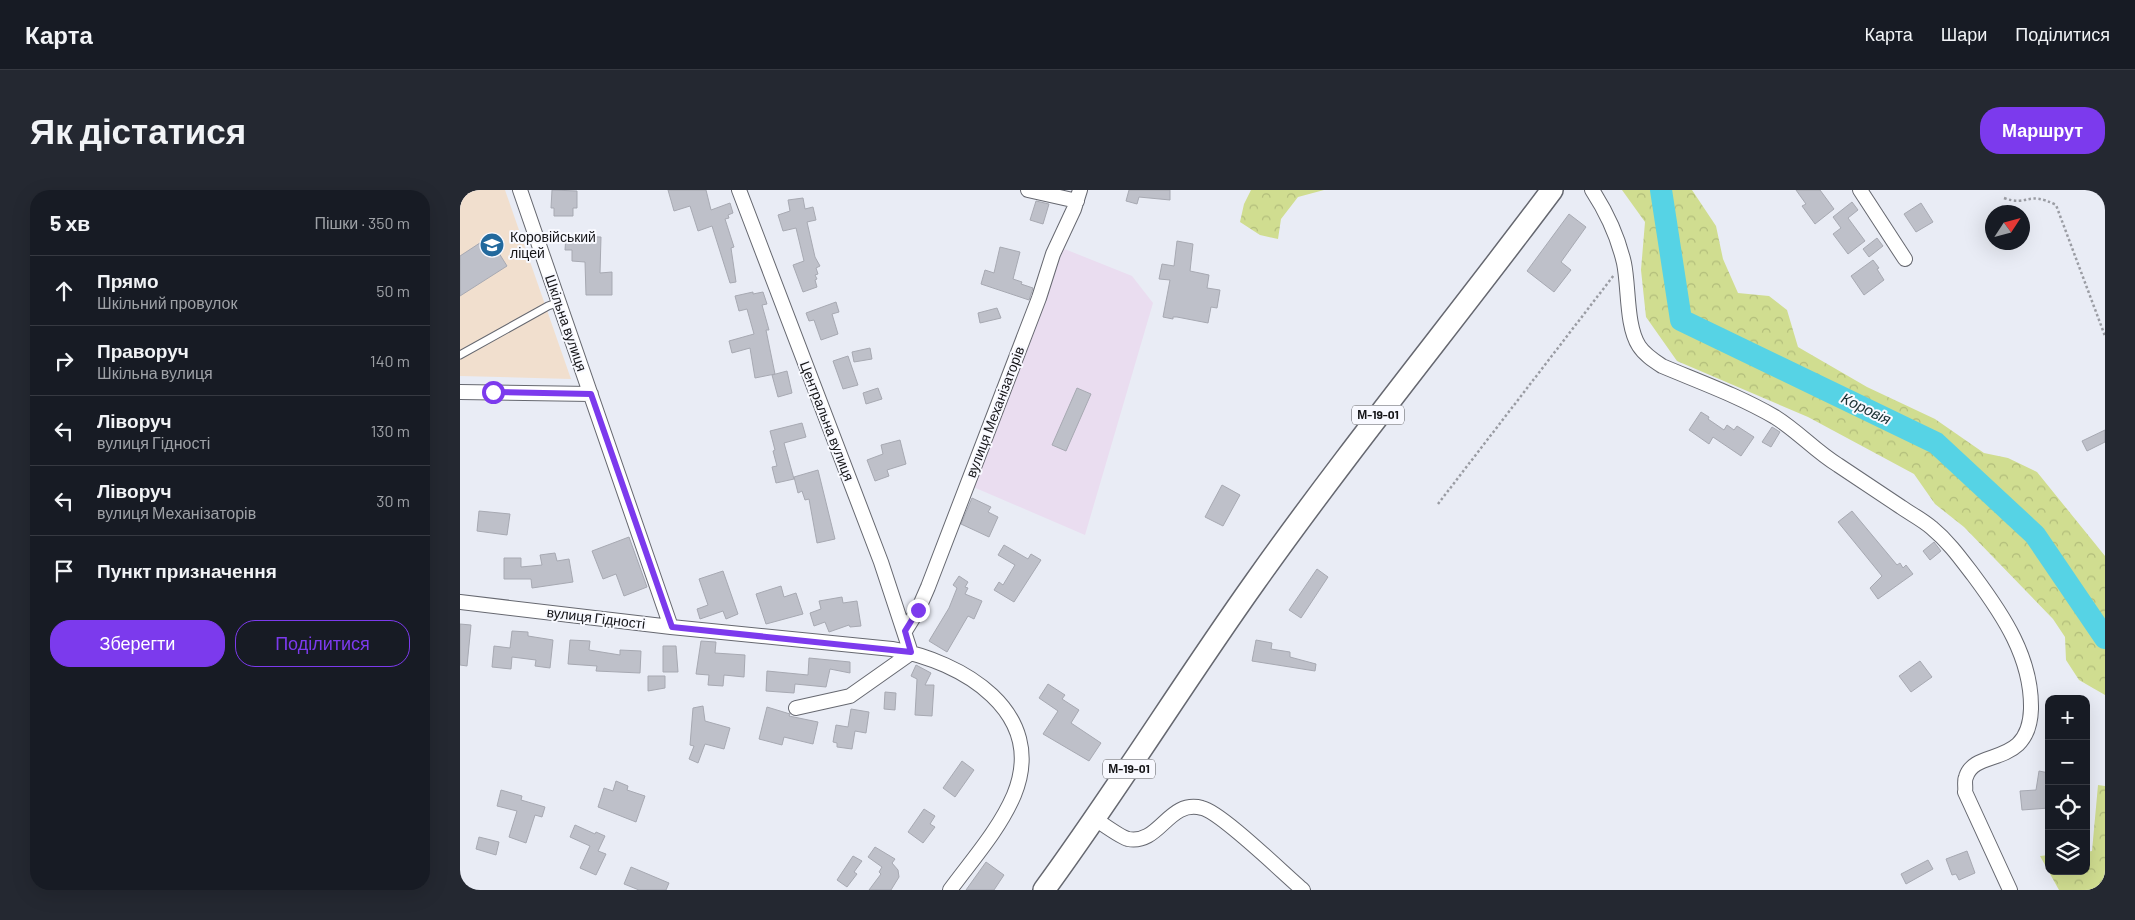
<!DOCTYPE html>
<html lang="uk">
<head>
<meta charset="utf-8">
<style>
	:root { --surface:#171b24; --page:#242831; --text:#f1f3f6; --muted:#9ea1a6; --line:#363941; --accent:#7c3aed }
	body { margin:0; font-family:Barlow,sans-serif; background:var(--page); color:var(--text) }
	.controls { position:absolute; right:15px; bottom:15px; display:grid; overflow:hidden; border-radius:10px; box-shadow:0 5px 20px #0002 }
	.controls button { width:45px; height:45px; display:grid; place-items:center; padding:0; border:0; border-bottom:1px solid var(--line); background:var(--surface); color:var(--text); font:25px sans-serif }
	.compass { position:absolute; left:1525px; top:15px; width:45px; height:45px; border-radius:50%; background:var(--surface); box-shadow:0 5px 20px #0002; rotate:54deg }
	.stop { position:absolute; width:15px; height:15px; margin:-11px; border:4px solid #7c3aed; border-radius:50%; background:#fff }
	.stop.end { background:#7c3aed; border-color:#fff; box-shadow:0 1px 5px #0008 }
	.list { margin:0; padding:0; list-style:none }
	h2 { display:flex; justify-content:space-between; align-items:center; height:65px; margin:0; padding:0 20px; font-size:21px }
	h2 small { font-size:16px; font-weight:400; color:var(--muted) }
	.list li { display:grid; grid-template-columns:32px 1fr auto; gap:15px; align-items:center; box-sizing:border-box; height:70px; padding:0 20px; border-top:1px solid var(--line) }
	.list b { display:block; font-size:19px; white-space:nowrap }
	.list p { margin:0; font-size:16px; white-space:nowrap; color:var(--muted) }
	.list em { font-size:16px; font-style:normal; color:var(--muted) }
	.actions { display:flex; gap:10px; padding:15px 20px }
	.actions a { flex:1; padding:11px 0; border:1px solid var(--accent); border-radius:20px; text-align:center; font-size:18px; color:var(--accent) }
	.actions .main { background:var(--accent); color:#fff }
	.icon { flex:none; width:28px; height:28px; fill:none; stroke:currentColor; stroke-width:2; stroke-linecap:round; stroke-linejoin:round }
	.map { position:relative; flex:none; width:1645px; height:700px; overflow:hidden; border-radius:20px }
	header { display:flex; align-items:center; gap:30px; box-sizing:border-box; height:70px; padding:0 25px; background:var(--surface); border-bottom:1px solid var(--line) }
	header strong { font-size:24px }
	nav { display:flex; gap:28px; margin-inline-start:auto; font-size:18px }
	.intro { display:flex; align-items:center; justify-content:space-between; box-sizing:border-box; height:120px; padding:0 30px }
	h1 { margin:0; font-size:35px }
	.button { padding:12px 22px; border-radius:20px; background:var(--accent); color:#fff; font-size:18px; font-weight:700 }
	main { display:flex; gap:30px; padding:0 30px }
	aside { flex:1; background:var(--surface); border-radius:20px; box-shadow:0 5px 20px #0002 }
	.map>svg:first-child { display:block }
	.industrial { fill:#eaddf0 }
	.education { fill:#f1dfce }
	.forest { fill:url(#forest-crowns) }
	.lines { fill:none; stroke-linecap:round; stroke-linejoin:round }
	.river { stroke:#56d3e5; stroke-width:22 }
	.building { fill:#bec0c9; stroke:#a7a9b2 }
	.lane-casing { stroke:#666870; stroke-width:9 }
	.street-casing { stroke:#666870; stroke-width:16 }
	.primary-casing { stroke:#666870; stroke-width:24 }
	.path { stroke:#9a9ca3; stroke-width:2.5; stroke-dasharray:2.5 2.5; stroke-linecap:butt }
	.lane { stroke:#fff; stroke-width:7 }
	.street { stroke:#fff; stroke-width:14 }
	.primary { stroke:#fff; stroke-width:21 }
	.route { stroke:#7c3aed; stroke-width:6 }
	.labels { text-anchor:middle; stroke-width:4; stroke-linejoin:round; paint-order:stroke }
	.shield { fill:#f8f9ff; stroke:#59595d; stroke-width:1 }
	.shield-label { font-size:12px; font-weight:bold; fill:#151518 }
	.poi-label { font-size:14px; fill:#151518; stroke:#f8f9ff; text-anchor:start }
	.street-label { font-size:14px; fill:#151518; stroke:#f8f9ff }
	.water-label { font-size:15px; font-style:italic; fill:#1a3033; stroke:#f8f9ff }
</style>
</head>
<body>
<header>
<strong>Карта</strong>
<nav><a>Карта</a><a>Шари</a><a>Поділитися</a></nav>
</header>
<div class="intro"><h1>Як дістатися</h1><a class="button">Маршрут</a></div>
<main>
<aside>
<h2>5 хв<small>Пішки · 350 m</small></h2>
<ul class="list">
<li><svg class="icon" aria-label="ahead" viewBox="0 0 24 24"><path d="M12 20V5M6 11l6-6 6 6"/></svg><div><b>Прямо</b><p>Шкільний провулок</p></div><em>50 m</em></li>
<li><svg class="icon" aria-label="right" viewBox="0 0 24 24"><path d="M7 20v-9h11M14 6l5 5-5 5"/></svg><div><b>Праворуч</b><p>Шкільна вулиця</p></div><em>140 m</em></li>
<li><svg class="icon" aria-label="left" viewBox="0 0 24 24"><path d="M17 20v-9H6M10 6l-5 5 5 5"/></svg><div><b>Ліворуч</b><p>вулиця Гідності</p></div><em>130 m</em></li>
<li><svg class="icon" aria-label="left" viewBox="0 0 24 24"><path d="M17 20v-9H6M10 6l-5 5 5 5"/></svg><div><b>Ліворуч</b><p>вулиця Механізаторів</p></div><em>30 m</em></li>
<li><svg class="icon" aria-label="arrive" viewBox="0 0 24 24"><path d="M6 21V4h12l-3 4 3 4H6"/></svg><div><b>Пункт призначення</b></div></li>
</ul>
<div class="actions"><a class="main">Зберегти</a><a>Поділитися</a></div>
</aside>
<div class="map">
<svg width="1645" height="700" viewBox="0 0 1645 700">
	<defs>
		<pattern id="forest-crowns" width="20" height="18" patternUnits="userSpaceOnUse" patternTransform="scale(1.25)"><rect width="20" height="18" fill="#d0dd90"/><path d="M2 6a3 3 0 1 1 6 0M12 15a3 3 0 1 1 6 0" fill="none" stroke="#b2bd7b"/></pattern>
	</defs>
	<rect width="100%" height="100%" fill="#e9ecf5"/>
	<!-- industrial -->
	<path class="industrial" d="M602,58L672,86L693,113L625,345L511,296Z"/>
	<!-- education -->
	<path class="education" d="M0,0H45L111,189L0,186Z"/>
	<!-- forest -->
	<path class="forest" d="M791,0H864L838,7L821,29L818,49L800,45L780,32L784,14Z
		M1162,0H1232L1256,36L1263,69L1278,103L1309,106L1327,120L1338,157L1407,197L1475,229L1524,263L1548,268L1577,282L1645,366V505L1619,490L1606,470L1605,447L1593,429L1504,337L1475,314L1454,284L1348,227L1217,171L1186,127L1181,80L1185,32Z
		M1638,595L1645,596V700H1599L1580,666L1589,665V681H1626V662L1632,661Z"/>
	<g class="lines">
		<!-- river -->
		<path class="river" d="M1201,0L1221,130L1476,253L1575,345L1645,448"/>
	</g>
	<!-- building -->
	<path class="building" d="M92,0L117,1V18H113V26H94V18H91Z
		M208,0H246L251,20L270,13L273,23L268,25L269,28L265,29L274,57L271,58L276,92L270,93L252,36L238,41L230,16L214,21Z
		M669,0H710V10L679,7L677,14L666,11Z
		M1336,0H1360L1374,19L1355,34L1342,16L1346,14Z
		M343,8L345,19L353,17L356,30L347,32L355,67L360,76L356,78L358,84L355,85L357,89L355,90L357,97L343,102L333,75L344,71L336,38L323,41L318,25L330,21L328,10Z
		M576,11L589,14L583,34L570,30Z
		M1392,12L1398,20L1388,28L1405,51L1388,64L1373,44L1381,38L1373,27Z
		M1461,13L1473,32L1456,42L1444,24Z
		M1109,24L1126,37L1101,72L1111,80L1094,102L1067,81Z
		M106,46L141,47L140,83L152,82V105H126L125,72L112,71V60H105Z
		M29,47L47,76L0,106V66Z
		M1417,48L1423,56L1409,67L1403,59Z
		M717,51L733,54L730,81L749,85L747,98L760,100L757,118L751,117L748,133L717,127H713V129L703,127L710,90L699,89L702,74L714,76Z
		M540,57L560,62L553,89L562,92L561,94L573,98L569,110L521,94L525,80L534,83Z
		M1413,70L1419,78L1417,79L1424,90L1404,105L1391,86Z
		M293,102V104L303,102L307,114L302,115L309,140H306L315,184L295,188L290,158L272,163L269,151L294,144L287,119L279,121L275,106Z
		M376,112L379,122L372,124L378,144L361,150L354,130L349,131L346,123Z
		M537,118L541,128L520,133L518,123Z
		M410,158L412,169L394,172L392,162Z
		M388,166L398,195L383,199L373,171Z
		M327,181L332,203L318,207L312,185Z
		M418,198L422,209L406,214L403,203Z
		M617,198L631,204L606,261L592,255Z
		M1241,222L1249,227L1248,229L1264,240L1267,235L1274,240L1277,236L1294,247L1281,266L1253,247L1249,254L1229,240Z
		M342,233L346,247L324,253L334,289L316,293L312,277L317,276L313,261L315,260L310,241Z
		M1312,237L1320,242L1311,257L1302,252Z
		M1645,240V252L1627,261L1622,251Z
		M440,250L446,274L427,280L429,286L415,291L407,270L423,264L421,255Z
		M358,280L375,349L357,353L349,309L345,310L342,301L338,303L334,287Z
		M762,295L780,305L763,336L745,327Z
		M512,308L531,317L528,322L538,327L529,347L501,334Z
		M19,321L50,324L47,345L17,341Z
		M1392,321L1437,375L1440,373L1443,378L1446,375L1453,384L1418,409L1410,398L1422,386L1378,332Z
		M169,347L187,397L164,406L156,384L143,389L132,361Z
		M1474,352L1481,361L1470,370L1463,361Z
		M544,355L568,369L571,364L581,370L554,412L534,400L539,392L543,395L555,375L538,365Z
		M95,363L97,371L109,369L113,392L72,398L71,389H44V368H61V377L82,375L80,365Z
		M857,379L868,387L841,428L829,420Z
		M263,381L278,424L266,429L263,421L240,429L237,419L248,415L239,389Z
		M499,386L508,392L505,397L508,398L505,404L522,411L514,429L508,426L487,462L469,451L489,418L497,398L493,395Z
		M321,396L324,407L336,403L343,424L306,434L296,404Z
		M382,407L383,413L397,411L401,436L390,437L389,435L369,442L365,432L354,436L350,423L361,419L359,411Z
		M0,434L11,435L7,476L0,475Z
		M52,441L68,442V446L93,450L90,478L75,476L76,470L52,467L51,479L32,477L34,456L50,458Z
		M110,450L130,451L129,460L160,465V460L181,461L180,483L136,481L137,476L108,474Z
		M796,450L812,453L811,459L830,462V467L856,474L855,481L792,471Z
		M241,451L256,452L255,463L285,465L284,487L264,485L263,496L248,495L249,485L236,484Z
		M203,456H216L218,482H203Z
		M349,468L390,472V483L370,479L366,497L335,494L334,503L306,501L307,481L348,485Z
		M1460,471L1472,487L1451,502L1439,486Z
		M456,475L471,483L465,495H474L472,526L455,525L457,489L451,486Z
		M188,486H205V498L188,501Z
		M588,494L605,505L602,509L619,520L611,533L641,553L629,571L583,544L598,521L579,508Z
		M425,502L436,503L435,520L424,519Z
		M243,516L245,531L270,538L264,559L245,554L238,573L229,569L234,556L230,555L233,518Z
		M307,517L330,524L329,526L358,532L353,554L324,547L322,555L299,549Z
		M391,519L409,522L406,543L395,541L392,559L377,557V553L373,552L376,535L388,537Z
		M502,571L514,580L495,607L483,598Z
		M1579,581L1589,583V618L1562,620L1560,601L1576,600Z
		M156,591L168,596L167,600L185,606L176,632L138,617L144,598L153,601Z
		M41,600L62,606L61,610L85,617L82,627L75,625L66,653L49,647L57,621L37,616Z
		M464,619L475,626L470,634L475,637L463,653L448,642Z
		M115,635L135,644L136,642L145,646L138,661L146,664L136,685L120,678L130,656L110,647Z
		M19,647L39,652L36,665L16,659Z
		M415,657L435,669L432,673L438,680L439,687L431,700H409L421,684L419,682L422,677L408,667Z
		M1507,661L1515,683L1499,690L1496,684L1492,685L1486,669Z
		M393,666L402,671L394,682L397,684L387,697L377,690Z
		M1468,670L1473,679L1446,694L1441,684Z
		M526,672L544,685L534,700H506Z
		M171,677L209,693L206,700H179L164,694Z"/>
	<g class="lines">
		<defs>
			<path id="lane" d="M0,165L88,116L99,112"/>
			<path id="street" d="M60,0L211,437
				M279,0L421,372L451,463
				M568,0L617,11
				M1132,0C1147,23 1158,47 1164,73C1169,97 1166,136 1179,156C1184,164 1193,170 1202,176C1240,192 1279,206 1315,227C1339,242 1355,261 1378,275C1399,289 1420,303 1441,317C1451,324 1463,330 1472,338C1489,352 1501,369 1514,386C1543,425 1572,468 1571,519C1569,579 1515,557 1506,587C1504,591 1506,598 1505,602L1550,700
				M1400,0L1445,69
				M0,202L131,204
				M0,412L211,437L432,459C502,471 588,522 554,605C539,640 512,670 490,700
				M445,441L458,420L468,397L579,108L593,64L614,19L620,0
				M336,518L390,506L451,463
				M635,629C643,634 660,647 668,649C700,655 708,609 742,618C761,622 824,684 843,700"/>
			<path id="primary" d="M584,700C658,599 723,493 795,392C890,258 994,131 1092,0"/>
		</defs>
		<!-- lane casing -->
		<use href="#lane" class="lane-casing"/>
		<!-- street casing -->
		<use href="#street" class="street-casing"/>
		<!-- primary casing -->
		<use href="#primary" class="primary-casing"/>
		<!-- path -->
		<path class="path" d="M1544,8C1568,17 1567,0 1596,15L1645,146
			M978,314L1154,85"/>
		<!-- lane -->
		<use href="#lane" class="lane"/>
		<!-- street -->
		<use href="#street" class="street"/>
		<!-- primary -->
		<use href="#primary" class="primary"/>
	</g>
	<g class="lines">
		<!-- route -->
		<path class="route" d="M33,202L131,204L212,437L451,462L445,441L458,420"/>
	</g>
	<!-- icons -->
	<defs>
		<symbol id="school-disc" viewBox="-11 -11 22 22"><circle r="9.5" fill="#22699d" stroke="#f8f9ff"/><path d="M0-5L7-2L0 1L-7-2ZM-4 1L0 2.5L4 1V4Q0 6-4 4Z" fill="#fff"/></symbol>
	</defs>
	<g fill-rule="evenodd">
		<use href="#school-disc" x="18" y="41" width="28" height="28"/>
	</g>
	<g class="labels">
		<!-- shield labels -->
		<g class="shield">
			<rect x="892" y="215.5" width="52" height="19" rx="4"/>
			<rect x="643" y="569.5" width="52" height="19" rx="4"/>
		</g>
		<g class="shield-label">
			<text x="918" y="229">М-19-01</text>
			<text x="669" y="583">М-19-01</text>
		</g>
		<!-- poi labels -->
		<g class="poi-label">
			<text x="50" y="52">Коровійський<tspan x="50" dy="16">ліцей</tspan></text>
		</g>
		<!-- street labels -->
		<g class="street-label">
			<text transform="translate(106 133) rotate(71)" y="5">Шкільна вулиця</text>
			<text transform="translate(535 222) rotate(-69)" y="5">вулиця Механізаторів</text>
			<text transform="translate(367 231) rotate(69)" y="5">Центральна вулиця</text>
			<text transform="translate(136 428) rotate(7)" y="5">вулиця Гідності</text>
		</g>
		<!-- water labels -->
		<g class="water-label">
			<text transform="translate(1406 219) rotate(26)" y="5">Коровія</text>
		</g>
	</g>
</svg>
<div class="controls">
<button>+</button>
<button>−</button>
<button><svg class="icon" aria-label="locate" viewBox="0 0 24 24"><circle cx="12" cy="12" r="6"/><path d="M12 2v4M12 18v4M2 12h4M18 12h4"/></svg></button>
<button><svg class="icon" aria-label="layers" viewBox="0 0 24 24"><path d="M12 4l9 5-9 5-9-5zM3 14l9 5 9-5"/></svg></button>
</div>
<svg class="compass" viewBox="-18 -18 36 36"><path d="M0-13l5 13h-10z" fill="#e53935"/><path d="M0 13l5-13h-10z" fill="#9ea1a6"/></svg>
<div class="stop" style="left:33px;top:202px"></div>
<div class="stop end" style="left:458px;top:420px"></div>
</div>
</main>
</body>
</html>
